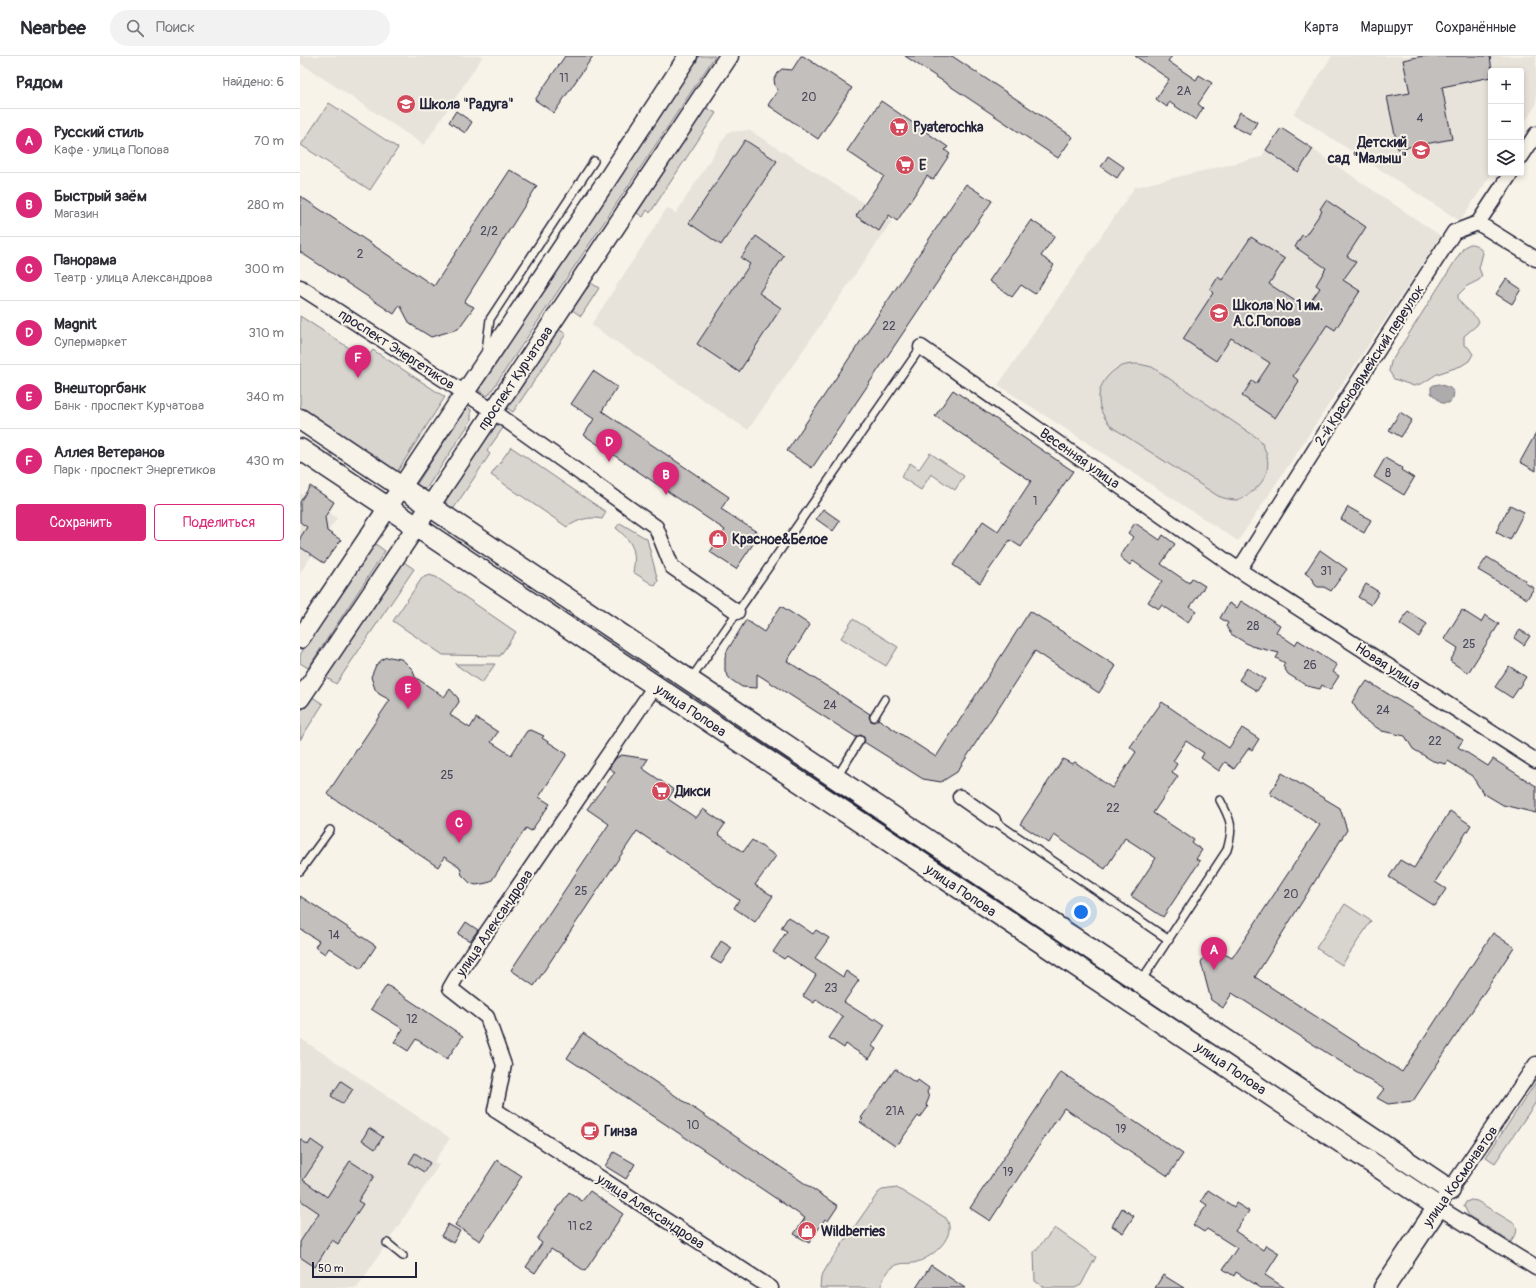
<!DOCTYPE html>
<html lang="ru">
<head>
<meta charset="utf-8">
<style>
	:root { --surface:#fff; --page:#f2f2f3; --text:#2b2b33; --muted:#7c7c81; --line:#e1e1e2; --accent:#db2777 }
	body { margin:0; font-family:Pangolin,sans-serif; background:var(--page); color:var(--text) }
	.controls { position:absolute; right:12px; top:12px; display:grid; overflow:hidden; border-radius:4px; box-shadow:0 2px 6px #0003 }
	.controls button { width:36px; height:36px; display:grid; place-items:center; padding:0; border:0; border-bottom:1px solid var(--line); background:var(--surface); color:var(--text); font:20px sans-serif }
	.scale { position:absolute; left:12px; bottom:10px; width:105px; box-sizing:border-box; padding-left:4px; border:2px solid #22223b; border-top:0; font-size:11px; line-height:14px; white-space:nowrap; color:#22223b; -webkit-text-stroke:3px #f7f3e8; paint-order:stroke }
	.you { position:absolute; left:781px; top:856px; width:14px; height:14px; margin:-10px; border:3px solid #fff; border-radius:50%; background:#1a73e8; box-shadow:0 0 0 6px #1a73e833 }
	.badge { display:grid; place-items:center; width:26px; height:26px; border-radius:50%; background:var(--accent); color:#fff; font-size:13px; font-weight:700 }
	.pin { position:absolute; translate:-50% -33px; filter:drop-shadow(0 1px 2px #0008) }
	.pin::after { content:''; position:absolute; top:21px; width:14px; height:12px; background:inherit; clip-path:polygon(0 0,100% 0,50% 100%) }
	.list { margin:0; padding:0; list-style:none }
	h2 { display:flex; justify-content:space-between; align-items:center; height:52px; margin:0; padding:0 16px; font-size:17px }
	h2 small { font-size:13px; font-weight:400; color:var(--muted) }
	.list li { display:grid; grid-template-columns:26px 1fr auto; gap:12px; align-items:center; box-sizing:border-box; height:64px; padding:0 16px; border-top:1px solid var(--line) }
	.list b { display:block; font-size:15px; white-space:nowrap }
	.list p { margin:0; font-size:13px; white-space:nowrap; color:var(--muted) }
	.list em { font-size:13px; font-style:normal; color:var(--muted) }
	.actions { display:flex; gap:8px; padding:12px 16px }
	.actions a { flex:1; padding:9px 0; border:1px solid var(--accent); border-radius:4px; text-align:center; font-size:14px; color:var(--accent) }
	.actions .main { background:var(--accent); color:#fff }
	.icon { flex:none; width:22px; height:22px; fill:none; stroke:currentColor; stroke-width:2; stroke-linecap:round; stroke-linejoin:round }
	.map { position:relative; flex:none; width:1236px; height:1232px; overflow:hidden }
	header { display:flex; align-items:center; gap:24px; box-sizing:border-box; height:56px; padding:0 20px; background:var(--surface); border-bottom:1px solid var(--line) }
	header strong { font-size:19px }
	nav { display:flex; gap:22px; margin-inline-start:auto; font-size:14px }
	.search { width:280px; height:36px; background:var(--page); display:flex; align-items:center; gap:10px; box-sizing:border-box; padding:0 14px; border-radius:22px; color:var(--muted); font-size:15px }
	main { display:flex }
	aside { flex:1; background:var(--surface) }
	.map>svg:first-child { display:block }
	.built { fill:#e7e3db }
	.green { fill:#d8d5cf; stroke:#7d7c85 }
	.water { fill:#aeabad; stroke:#76747f }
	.building { fill:#c2bfbd; stroke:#22223b }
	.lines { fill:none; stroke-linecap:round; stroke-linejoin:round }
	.service-casing { stroke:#22223b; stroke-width:10 }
	.minor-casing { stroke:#22223b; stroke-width:17 }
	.tertiary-casing { stroke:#22223b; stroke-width:21 }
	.secondary-casing { stroke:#22223b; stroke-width:23 }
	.service { stroke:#f7f3e8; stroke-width:7 }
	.minor { stroke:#f7f3e8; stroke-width:14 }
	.tertiary { stroke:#f7f3e8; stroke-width:18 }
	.secondary { stroke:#f7f3e8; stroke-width:20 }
	.labels { text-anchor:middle; stroke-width:4; stroke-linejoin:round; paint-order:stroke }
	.number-label { font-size:12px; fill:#4a495c }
	.poi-label { font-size:14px; font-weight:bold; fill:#22223b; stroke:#f7f3e8; text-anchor:start }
	.street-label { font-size:14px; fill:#22223b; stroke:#f7f3e8 }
</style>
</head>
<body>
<header>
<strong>Nearbee</strong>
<div class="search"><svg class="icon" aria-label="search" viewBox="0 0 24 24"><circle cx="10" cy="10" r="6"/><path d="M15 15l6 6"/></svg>Поиск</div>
<nav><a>Карта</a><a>Маршрут</a><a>Сохранённые</a></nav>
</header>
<main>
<aside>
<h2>Рядом<small>Найдено: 6</small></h2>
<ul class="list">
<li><span class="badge">A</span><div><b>Русский стиль</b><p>Кафе · улица Попова</p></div><em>70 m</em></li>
<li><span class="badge">B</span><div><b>Быстрый заём</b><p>Магазин</p></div><em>280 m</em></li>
<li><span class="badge">C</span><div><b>Панорама</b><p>Театр · улица Александрова</p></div><em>300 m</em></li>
<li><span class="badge">D</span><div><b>Magnit</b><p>Супермаркет</p></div><em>310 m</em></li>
<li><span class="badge">E</span><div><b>Внешторгбанк</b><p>Банк · проспект Курчатова</p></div><em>340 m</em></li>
<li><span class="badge">F</span><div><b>Аллея Ветеранов</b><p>Парк · проспект Энергетиков</p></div><em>430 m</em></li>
</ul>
<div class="actions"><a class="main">Сохранить</a><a>Поделиться</a></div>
</aside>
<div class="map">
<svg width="1236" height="1232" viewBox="0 0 1236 1232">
	<rect width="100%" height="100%" fill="#f7f3e8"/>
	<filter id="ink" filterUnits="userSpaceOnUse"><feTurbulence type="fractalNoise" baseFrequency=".025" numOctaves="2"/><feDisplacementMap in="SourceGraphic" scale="8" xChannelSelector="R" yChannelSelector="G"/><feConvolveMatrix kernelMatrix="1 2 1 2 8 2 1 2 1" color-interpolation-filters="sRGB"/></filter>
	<g filter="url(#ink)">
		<!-- built -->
		<path class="built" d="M0,0H183L124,89L0,7Z
			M1032,0H1236V49L1221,72V15H1191L1192,117L1160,165L994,58Z
			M981,72L1141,180L938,485L698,329L835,131L961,101Z
			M449,74L592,165L448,374L291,269L367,152L376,157L428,76Z
			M0,437L37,462L0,517Z
			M0,982L150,1082L134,1106L139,1109L57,1232H0Z"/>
		<!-- green -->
		<path class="green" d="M399,0H415L188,340L176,333Z
			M29,47L98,92L70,134L1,89Z
			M403,50L416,57L350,157L347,154L343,161L337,157L338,151Z
			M1170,188C1177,188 1180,192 1183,197L1179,212L1182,220L1179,224L1167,230L1158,239C1157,248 1173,256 1179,265L1177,269L1164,280V289L1168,291L1173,298L1169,305L1161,310L1137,318L1123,327L1114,330L1094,323L1089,315L1091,306L1164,191Z
			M291,227L299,232L281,260L269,252L283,230L287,233Z
			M0,260L66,303L73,294L145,341L97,416L0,352Z
			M257,272L266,278L213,356L204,350Z
			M839,308L852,311L959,383C972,401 971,421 953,435C948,439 942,443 936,444C930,444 923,442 918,440L812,371C797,356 793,334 810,318C814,314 820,310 826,309C830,308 834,308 839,308Z
			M167,350L171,354V365L126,433L121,435L115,431Z
			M195,367L203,372L187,395L190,398L152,455C147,451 145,449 146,442Z
			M211,391L306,456L302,463C288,460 278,464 267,471L191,419Z
			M630,397L664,420L655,434L631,418L621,434L601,421L610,407L619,413Z
			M320,467L347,483L358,525L355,530L333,516C337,495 333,486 316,472Z
			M74,487L85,495L8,612L0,607V599Z
			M101,504L114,513L36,628L23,619Z
			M129,519L136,521L216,576L200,600L143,599L93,565L122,522Z
			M553,563L598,591L586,610L541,582Z
			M155,608H195L182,627Z
			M11,640L23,648L0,684V656Z
			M1045,848L1071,865L1042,909L1016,892Z
			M1236,1026V1046L1195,1107L1186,1101Z
			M597,1132L646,1162C658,1180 633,1201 617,1206C609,1209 602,1205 593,1211C586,1216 583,1224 580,1232H520L521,1221L529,1207L578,1137L582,1134Z
			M1171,1144L1177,1145L1215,1168C1219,1176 1215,1180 1211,1186L1169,1160L1164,1150L1166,1146Z
			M755,1172L796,1201L781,1229L775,1232H745L735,1225L734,1196Z"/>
		<!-- water -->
		<path class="water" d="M1139,328L1150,332L1154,336L1153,342L1149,347H1142L1131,337V331L1134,329Z"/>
		<!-- building -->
		<path class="building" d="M265,0H293L254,57L235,44Z
			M501,0H503L552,32L518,83L468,49L478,34L475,30L474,23L477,17L482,13L492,14Z
			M605,0H652L773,81L758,102Z
			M835,0H872L868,5L896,24L899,19L912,27L898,48L903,52L896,64L869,46L867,51L856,43L869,23Z
			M1123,0H1190L1192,15H1191V21L1142,31L1152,83L1098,93L1087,41L1110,37L1103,4Z
			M581,45L648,91L645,94L650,98L633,124L627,120L597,165L589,159L579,175L556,160L584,120L547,95Z
			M156,55L172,66L165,77L149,66Z
			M940,56L957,66L950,79L933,70Z
			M981,72L1013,93L998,116L966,94Z
			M445,84L477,105L421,189L389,167Z
			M808,100L824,111L817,122L801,111Z
			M210,114L237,130L164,246L174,251L158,273L131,281L110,268L100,249L94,258L0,196V140L134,230Z
			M666,128L692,145L512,412L487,395Z
			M1026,144L1066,171L1047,200L1056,206L1043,224L1060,235L1035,274L1027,269L993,320L999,325L975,362L942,340L952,325L956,328L970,307L931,282L916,305L883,283L913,237L910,234L918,221L922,224L951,181L985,203L969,228L1006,252L1020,232L1016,229L1026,212L995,191L1002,179L1005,180L1022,155L1020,153Z
			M731,164L755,180L741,200L754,209L735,238L721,229L712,241L689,225Z
			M456,180L484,200L459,237L481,252L439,316L397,288L450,208L441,202Z
			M1206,223L1221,233L1212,248L1196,238Z
			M293,315L317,331L302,355L429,441L421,453L460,478L436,513L410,496L425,474L284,379L294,363L271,348Z
			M653,334L773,415L721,491L710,484L680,527L653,509L683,465L698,475L731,425L635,360Z
			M1100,356L1112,364L1101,381L1089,374Z
			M1236,377V415L1220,406Z
			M1085,402L1102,412L1101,414L1114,422L1104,439L1074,421Z
			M10,430L34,446L25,461L27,475L41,484L24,507L0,491V482L7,471L0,466V446Z
			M1210,449L1224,456L1210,484L1196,476Z
			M1048,451L1071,464L1064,477L1041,463Z
			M523,453L540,465L533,475L516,463Z
			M835,467L860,484L863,479L875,488L861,508L889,527L892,522L905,530L890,551L896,555L888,566L862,549L859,553L848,546L862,525L833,505L830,509L820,501L833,481L828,477Z
			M1020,494L1047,513L1031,535L1024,531H1018L1015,529L1013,523L1005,517Z
			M1187,501L1226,525L1225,527L1234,532L1227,543L1178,514Z
			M1066,528L1079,536L1071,549L1058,541Z
			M941,545L980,569L976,576L995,589L998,584L1037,609L1033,616L1039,620L1030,634L1022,629L1020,633L1007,630L988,618L983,610L985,607L976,602L979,597L951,590L931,578L926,570L928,567L920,562L929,547L937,552Z
			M481,550L510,569L487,605L570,658L569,661L571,665L574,666L578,663L636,701L730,555L816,610L799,637L735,595L657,716L641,726L623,723L564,686L565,684L563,680L560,679L556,681L457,618V632L442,631L430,623L425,616V602L427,595L446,564L464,576Z
			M1162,554L1181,566L1185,559L1199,568L1168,617L1150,605L1158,592L1144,583Z
			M1108,555L1127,568L1119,581L1100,568Z
			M1220,574L1230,580L1224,589L1214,582Z
			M90,601L101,603L105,606L113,614L115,621L144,641L150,633L158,642L159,646L150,659L170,672L176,662L198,676L191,686L211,699L227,675L231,674L244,680L242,682L267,698L239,741L250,748L231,775L226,772L192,824L187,827L176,829L170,827L162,819L160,811L144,801L138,811L27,738L90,644L79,638L75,633L71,621L76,609L84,602Z
			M1209,610L1226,621L1212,642L1195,631Z
			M947,612L965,623L957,635L939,624Z
			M1067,625L1163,684L1158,691L1188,710L1193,703L1236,730V757L1203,749L1183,737L1172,720L1148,705L1146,708L1133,705L1113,693L1105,680L1082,675L1063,663L1052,646L1061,631L1062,632Z
			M862,646L929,692L942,672L959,683L952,694L949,692L934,713L925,706L919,715L901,702L904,697L886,685L873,705L877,708L872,716L878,720L853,757L894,784L892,787L902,794L896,803L900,805L863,861L831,840L856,802L825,782L805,813L754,779L749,787L720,768L763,703L772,708L775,706L812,732L836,696L830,691Z
			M322,699L348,703L342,712L374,734L368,743L396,762L403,753L425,768L418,778L443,796L452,784L476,800L455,829L473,840L455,866L434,852L439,844L337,775L234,930L211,914L309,768L287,753L315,716L309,712L316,702Z
			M982,717L1040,752L1047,774L955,921L1102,1016L1193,877L1214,891L1113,1045L1088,1048L1077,1042L1084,1033L932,937L923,952L911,944L901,906L911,891L932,902L1020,769L970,738Z
			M1150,755L1171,769L1135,826L1146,833L1135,850L1089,821L1100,804L1114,812Z
			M0,840L76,890L61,913L29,892L25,898L15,891L19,885L0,873Z
			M488,861L513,878L516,874L529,882L515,902L543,921L546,915L559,924L544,946L574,965L575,962L585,969L572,990L576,993L569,1003L546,988L544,992L529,982L543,961L516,943L514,947L503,940L516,919L487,900L484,903L473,896L487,875L481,872Z
			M166,866L178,874L170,885L158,878Z
			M421,885L432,892L421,908L411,902Z
			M87,929L163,980L147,1003L116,983L108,995L94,986L103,973L71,953Z
			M283,977L538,1150L528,1165L525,1163L509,1187L494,1178L505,1162L267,1002Z
			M595,1013L616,1027L618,1024L629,1032L627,1036L629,1042L626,1049L628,1051L620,1062L618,1060L599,1087H598L595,1090L560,1066L563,1063L561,1062Z
			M761,1016L883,1098L868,1120L764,1052L690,1165L670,1152Z
			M41,1025L53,1033L43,1048L31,1040Z
			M69,1072L83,1081L75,1093L62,1084Z
			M0,1083L8,1089L11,1084L24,1093L3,1124L27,1141L50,1105L74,1120L58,1145L63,1148L46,1174L38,1188L32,1184L15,1211L0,1201V1186L19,1157L0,1144Z
			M314,1096L335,1108L326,1123L305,1110Z
			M115,1097L130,1107L124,1116L109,1107Z
			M197,1104L222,1120L180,1185L155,1169Z
			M908,1134L934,1151L936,1147L949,1155L935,1175L963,1194L966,1189L979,1197L965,1219L985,1232H961L936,1216L934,1220L923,1213L937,1192L907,1173L904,1176L893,1169L907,1149L901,1145Z
			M290,1135L323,1158L285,1215L251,1193L235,1217L226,1211L242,1187L237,1183L269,1136L282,1145Z
			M822,1152L834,1160L823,1177L812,1170Z
			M148,1168L160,1175L153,1187L141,1180Z
			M631,1209L665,1232H616Z
			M863,1219L884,1232H855Z"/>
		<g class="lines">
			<defs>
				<path id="service" d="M186,295L190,263L294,105
					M391,623L621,291
					M574,661L585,643
					M537,721L560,684
					M693,764L869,884
					M0,815L30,774
					M841,925L927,794C934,771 931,764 920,744
					M87,1187L103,1200"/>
				<path id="minor" d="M1221,101L1236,78
					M1178,167L1236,203
					M0,231L193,355L356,471L372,511L437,556
					M621,291L939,514L1236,705
					M939,514L1039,355L1154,176L1178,167L1211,117
					M355,630L157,920L150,932L187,961L204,1009L195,1054L471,1232
					M660,741L693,764
					M1236,1008L1138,1151L1236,1212"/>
				<path id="tertiary" d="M0,583L311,118L388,0
					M0,643L153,416L429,0"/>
				<path id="secondary" d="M0,363L1150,1134
					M0,393L1138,1151L1084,1232"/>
			</defs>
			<!-- service casing -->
			<use href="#service" class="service-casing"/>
			<!-- minor casing -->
			<use href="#minor" class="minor-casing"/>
			<!-- tertiary casing -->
			<use href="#tertiary" class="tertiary-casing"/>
			<!-- secondary casing -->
			<use href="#secondary" class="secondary-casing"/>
			<!-- service -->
			<use href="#service" class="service"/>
			<!-- minor -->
			<use href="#minor" class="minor"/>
			<!-- tertiary -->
			<use href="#tertiary" class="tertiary"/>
			<!-- secondary -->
			<use href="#secondary" class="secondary"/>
		</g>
	</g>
	<!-- icons -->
	<defs>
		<symbol id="school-disc" viewBox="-11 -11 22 22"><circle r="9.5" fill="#d1495b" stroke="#f7f3e8"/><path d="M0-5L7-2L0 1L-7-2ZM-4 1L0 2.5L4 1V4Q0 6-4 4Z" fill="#fff"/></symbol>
		<symbol id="supermarket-disc" viewBox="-11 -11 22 22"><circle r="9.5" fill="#d1495b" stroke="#f7f3e8"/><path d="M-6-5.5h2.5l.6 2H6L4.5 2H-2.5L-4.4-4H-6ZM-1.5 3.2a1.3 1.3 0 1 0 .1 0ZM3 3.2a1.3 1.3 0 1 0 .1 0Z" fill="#fff"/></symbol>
		<symbol id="shop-disc" viewBox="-11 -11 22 22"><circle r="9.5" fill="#d1495b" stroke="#f7f3e8"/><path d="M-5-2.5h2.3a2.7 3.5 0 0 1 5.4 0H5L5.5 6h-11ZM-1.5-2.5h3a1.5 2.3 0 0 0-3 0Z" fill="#fff"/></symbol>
		<symbol id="cafe-disc" viewBox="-11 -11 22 22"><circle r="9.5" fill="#d1495b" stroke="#f7f3e8"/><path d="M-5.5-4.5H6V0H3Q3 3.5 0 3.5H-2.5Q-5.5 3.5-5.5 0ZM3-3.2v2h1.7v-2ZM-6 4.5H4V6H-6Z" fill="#fff"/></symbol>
	</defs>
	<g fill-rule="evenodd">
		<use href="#school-disc" x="95" y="37" width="22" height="22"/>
		<use href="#supermarket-disc" x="588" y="60" width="22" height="22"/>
		<use href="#school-disc" x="1110" y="83" width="22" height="22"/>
		<use href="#supermarket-disc" x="594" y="98" width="22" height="22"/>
		<use href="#school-disc" x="908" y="246" width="22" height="22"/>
		<use href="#shop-disc" x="407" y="472" width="22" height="22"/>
		<use href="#supermarket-disc" x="350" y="724" width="22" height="22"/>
		<use href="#cafe-disc" x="279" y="1064" width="22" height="22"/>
		<use href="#shop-disc" x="496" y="1164" width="22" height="22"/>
	</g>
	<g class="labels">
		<!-- number labels -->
		<g class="number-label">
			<text x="264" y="26">11</text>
			<text x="884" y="39">2А</text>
			<text x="509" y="45">20</text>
			<text x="1120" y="66">4</text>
			<text x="189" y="179">2/2</text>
			<text x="60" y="202">2</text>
			<text x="589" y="274">22</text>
			<text x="1088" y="421">8</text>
			<text x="735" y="449">1</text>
			<text x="1026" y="519">31</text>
			<text x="953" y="574">28</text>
			<text x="1169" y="592">25</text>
			<text x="1010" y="613">26</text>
			<text x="530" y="653">24</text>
			<text x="1083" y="658">24</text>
			<text x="1135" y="689">22</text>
			<text x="147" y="723">25</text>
			<text x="813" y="756">22</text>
			<text x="281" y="839">25</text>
			<text x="991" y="842">20</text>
			<text x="34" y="883">14</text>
			<text x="531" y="936">23</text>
			<text x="112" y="967">12</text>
			<text x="595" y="1059">21А</text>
			<text x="393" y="1073">10</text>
			<text x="821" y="1077">19</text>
			<text x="708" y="1120">19</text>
			<text x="280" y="1174">11 с2</text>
		</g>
		<!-- poi labels -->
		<g class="poi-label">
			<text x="120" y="53">Школа "Радуга"</text>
			<text x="613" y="76">Pyaterochka</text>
			<text x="1107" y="91" text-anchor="end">Детский<tspan x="1107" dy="16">сад "Малыш"</tspan></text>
			<text x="619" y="114">Е</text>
			<text x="933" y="254">Школа № 1 им.<tspan x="933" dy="16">А.С.Попова</tspan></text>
			<text x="432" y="488">Красное&amp;Белое</text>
			<text x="375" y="740">Дикси</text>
			<text x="304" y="1080">Гинза</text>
			<text x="521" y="1180">Wildberries</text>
		</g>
		<!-- street labels -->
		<g class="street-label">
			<text transform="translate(97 293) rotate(33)" y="5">проспект Энергетиков</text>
			<text transform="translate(1069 309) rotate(-57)" y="5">2-й Красноармейский переулок</text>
			<text transform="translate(215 322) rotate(-56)" y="5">проспект Курчатова</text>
			<text transform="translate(780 402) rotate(35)" y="5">Весенняя улица</text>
			<text transform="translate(1088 610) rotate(33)" y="5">Новая улица</text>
			<text transform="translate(391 654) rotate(34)" y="5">улица Попова</text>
			<text transform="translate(661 834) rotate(34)" y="5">улица Попова</text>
			<text transform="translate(194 867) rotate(-56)" y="5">улица Александрова</text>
			<text transform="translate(931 1012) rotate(34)" y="5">улица Попова</text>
			<text transform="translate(1160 1120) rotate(-55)" y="5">улица Космонавтов</text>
			<text transform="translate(351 1155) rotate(33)" y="5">улица Александрова</text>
		</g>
	</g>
</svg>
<div class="controls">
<button>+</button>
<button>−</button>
<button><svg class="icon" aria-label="layers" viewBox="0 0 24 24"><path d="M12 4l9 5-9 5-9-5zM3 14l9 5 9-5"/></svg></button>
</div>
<div class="scale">50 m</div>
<div class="you"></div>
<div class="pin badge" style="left:914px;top:914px">A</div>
<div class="pin badge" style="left:366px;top:439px">B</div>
<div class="pin badge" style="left:159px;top:787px">C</div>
<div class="pin badge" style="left:309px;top:406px">D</div>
<div class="pin badge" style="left:108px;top:653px">E</div>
<div class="pin badge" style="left:58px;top:322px">F</div>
</div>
</main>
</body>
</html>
